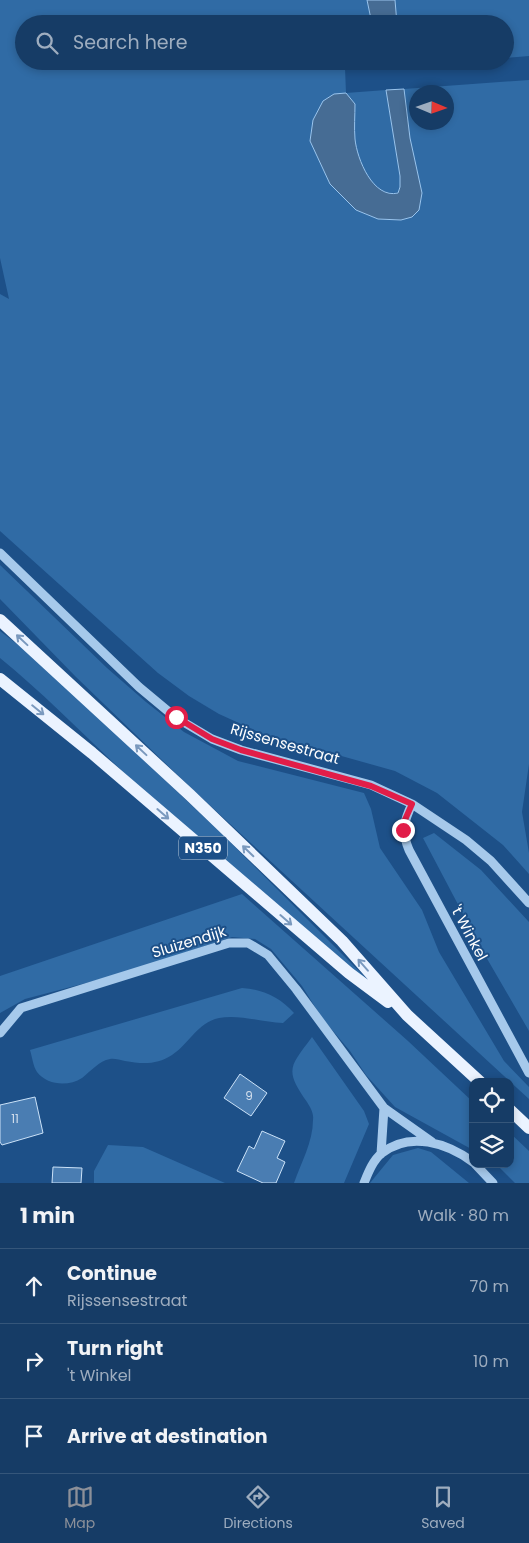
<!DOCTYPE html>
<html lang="en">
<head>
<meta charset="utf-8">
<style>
	:root { --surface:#163c66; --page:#23476f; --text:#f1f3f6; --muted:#9eadbf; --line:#35567a; --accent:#8c9099 }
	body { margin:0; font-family:Poppins,sans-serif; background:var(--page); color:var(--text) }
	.controls { position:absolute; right:15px; bottom:15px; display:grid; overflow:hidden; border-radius:10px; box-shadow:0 2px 8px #0003 }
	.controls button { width:45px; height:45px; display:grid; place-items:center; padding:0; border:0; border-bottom:1px solid var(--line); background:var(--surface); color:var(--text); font:25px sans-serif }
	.compass { position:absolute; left:409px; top:85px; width:45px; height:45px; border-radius:50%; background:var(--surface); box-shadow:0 2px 8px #0003; rotate:92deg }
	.stop { position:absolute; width:15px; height:15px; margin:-11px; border:4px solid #e11d48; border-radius:50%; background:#fff }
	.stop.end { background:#e11d48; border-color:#fff; box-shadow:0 1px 5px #0008 }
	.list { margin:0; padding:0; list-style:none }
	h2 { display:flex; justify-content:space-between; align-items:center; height:65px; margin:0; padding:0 20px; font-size:21px }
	h2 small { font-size:16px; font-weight:400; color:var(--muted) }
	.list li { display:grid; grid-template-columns:32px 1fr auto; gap:15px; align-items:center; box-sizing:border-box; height:75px; padding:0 20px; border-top:1px solid var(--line) }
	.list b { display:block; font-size:19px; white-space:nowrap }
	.list p { margin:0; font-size:16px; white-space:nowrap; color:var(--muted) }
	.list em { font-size:16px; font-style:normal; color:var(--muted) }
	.icon { flex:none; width:28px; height:28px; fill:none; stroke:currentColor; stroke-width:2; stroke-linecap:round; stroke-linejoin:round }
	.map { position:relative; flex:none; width:529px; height:1183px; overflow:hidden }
	.search { position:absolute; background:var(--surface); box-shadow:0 2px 8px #0003; left:15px; right:15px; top:15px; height:55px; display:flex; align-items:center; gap:12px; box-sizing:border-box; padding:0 18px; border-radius:28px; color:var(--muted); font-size:19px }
	.sheet { height:290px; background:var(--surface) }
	nav { display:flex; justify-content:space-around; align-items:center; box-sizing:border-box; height:70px; border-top:1px solid var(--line); background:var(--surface); font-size:14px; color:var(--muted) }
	nav a { display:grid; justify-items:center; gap:2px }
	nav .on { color:var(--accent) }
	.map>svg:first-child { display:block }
	.green { fill:#306ba5; fill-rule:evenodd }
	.water { fill:#466c94; stroke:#99c4ed }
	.building { fill:#4a7db2; stroke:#cbe2f8 }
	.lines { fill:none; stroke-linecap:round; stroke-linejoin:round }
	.minor { stroke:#a6c9eb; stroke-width:9 }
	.major { stroke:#ebf3ff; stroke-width:12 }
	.oneway { stroke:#7a99be }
	.route { stroke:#e11d48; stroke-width:6 }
	.labels { text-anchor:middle; stroke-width:4; stroke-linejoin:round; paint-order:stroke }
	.number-label { font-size:12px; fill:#d2deec }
	.shield { fill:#1d5088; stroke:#bbcadb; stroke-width:1 }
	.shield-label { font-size:14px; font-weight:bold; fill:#fff }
	.street-label { font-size:15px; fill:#fff; stroke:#1d5088 }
</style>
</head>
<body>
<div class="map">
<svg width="529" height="1183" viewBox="0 0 529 1183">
	<rect width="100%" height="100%" fill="#1d5088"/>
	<!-- green -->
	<path class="green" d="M0,0H367L372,24H24V61H380L382,68L355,70L345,68L346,93L386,90L400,176V187L398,192C373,199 357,160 355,140C354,128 355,115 355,104L346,93L356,210L378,219L401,220L410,138L404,89L529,80V764L522,812L529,853V874L503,845L437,793L395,771L263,734L219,714L189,696L158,673L0,531V294L9,299L0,258ZM416,92H446V122H416Z
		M395,0H529V56L505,58V24H397Z
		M0,565L107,668L146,702L184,732L238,761L364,793L371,809L380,848L422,910L439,952L504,1061L529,1087V1099L191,788L76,677L0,599Z
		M0,631L34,657L70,690L222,834L369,981L364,979C296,919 225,862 156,802C103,755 55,703 0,658Z
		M434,833L481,870L529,922V1031L482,950L423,838Z
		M242,894L408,1041L473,1102V1150L395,1107L366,1075L350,1051L322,1018L302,986L271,949L255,939L232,937L124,973L25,999L0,1013V976Z
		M242,988C262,989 280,997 294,1013L283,1023C262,1022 238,1014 219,1018C197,1023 189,1044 172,1055C157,1065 142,1064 125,1061C120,1060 114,1058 110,1059C99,1061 91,1071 82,1078C68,1087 47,1085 37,1072C33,1066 32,1056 30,1050Z
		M312,1037L364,1111L369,1124L344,1183H294C301,1163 313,1142 313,1120C314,1113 310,1107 307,1102C284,1069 290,1067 312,1037Z
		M510,1133L529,1151V1183H515L496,1164H510Z
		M108,1145L143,1147L225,1183H94V1171Z
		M418,1148L431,1152L469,1183H370L393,1155Z"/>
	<!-- water -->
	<path class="water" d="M367,0H395L397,24H372Z
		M404,89L410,138L422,193L419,210L412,217L401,220L378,219L356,210L330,184L310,141L313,120L323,101L334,94L346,93L355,104C355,115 354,128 355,139C357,159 373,199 398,193L400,187V176L386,90Z"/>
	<!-- building -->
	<path class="building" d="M240,1074L267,1093L251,1116L224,1098Z
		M35,1097L43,1133L2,1145L0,1142V1105Z
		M262,1131L285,1141L277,1158L285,1162L276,1183H263L237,1171L249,1146L254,1149Z
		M53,1167L82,1168L81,1183H52Z"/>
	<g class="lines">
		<!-- minor -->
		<path class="minor" d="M0,553L139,687L175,717L212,739L241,750L371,785L412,804L466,840L491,861L529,903
			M412,804C404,821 401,831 409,850L529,1073
			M0,1033L21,1008L229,943H248L268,955L296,989L384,1108L381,1154
			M384,1108L432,1142
			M475,1164L493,1183
			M364,1183C368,1173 373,1160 382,1153C410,1131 447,1143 473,1162"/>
		<!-- major -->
		<path class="major" d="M0,620L190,795L342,941L407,1015L480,1082
			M0,679L92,753L349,973L388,1002
			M510,1110L529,1128"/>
	</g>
	<!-- one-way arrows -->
	<defs><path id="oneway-shaft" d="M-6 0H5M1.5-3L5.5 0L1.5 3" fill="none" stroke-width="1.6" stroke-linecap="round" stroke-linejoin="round" transform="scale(1.25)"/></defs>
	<g class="oneway">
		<use href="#oneway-shaft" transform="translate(22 640) rotate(-137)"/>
		<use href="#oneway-shaft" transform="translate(38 710) rotate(39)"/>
		<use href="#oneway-shaft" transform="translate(141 750) rotate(-137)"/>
		<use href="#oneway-shaft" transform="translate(163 814) rotate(41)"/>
		<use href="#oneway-shaft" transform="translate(248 851) rotate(-136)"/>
		<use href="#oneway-shaft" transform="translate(286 920) rotate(41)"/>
		<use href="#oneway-shaft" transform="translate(363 965) rotate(-131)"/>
	</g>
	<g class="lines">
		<!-- route -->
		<path class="route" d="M176,717L212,739L241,750L371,786L412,804L404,822L403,830"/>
	</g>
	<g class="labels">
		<!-- number labels -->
		<g class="number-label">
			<text x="249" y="1100">9</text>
			<text x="15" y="1123">11</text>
		</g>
		<!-- shield labels -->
		<rect class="shield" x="179" y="836.5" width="48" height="23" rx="4"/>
		<g class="shield-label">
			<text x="203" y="853">N350</text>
		</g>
		<!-- street labels -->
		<g class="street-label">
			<text transform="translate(285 744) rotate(16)" y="5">Rijssensestraat</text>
			<text transform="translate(469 933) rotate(62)" y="5">'t Winkel</text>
			<text transform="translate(189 942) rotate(-17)" y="5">Sluizendijk</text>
		</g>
	</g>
</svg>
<div class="controls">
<button><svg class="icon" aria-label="locate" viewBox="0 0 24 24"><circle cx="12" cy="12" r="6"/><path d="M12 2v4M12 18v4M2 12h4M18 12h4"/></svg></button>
<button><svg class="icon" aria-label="layers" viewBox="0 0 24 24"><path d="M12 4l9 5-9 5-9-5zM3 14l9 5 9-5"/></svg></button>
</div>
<svg class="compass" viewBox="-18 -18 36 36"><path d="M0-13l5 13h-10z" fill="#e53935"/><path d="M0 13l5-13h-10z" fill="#9eadbf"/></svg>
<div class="stop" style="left:176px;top:717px"></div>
<div class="stop end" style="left:403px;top:830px"></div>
<div class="search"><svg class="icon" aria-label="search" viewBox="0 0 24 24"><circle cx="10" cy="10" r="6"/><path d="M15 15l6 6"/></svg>Search here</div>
</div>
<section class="sheet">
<h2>1 min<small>Walk · 80 m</small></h2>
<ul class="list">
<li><svg class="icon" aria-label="ahead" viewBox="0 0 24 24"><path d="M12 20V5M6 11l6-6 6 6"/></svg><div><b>Continue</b><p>Rijssensestraat</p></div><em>70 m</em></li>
<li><svg class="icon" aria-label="right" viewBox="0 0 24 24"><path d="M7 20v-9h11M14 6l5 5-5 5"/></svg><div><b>Turn right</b><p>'t Winkel</p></div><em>10 m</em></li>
<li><svg class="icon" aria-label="arrive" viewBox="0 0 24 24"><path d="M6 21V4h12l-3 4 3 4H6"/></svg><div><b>Arrive at destination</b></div></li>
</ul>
</section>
<nav>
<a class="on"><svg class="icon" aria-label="map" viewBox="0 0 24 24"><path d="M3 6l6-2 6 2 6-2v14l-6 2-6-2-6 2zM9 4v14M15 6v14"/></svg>Map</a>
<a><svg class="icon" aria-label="directions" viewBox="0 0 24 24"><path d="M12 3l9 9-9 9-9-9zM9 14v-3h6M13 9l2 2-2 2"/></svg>Directions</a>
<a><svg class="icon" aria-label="saved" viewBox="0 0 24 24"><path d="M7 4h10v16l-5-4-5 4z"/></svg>Saved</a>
</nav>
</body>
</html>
